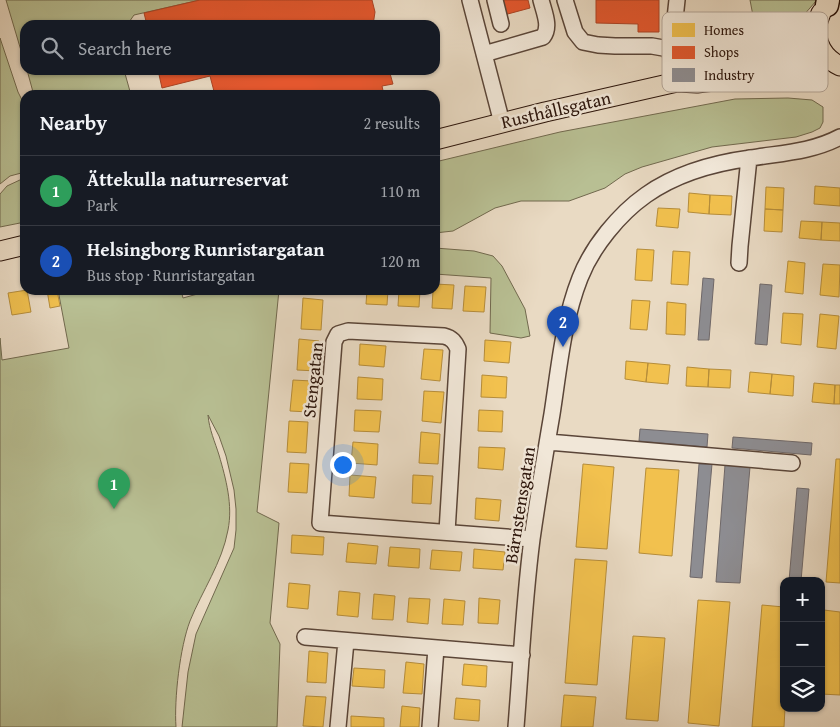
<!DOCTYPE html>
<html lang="en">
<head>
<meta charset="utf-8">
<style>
	:root { --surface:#171b24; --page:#20242c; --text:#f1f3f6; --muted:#9ea1a6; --line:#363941; --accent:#ea580c }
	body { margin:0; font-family:"Gentium Book Plus",serif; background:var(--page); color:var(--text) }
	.controls { position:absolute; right:15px; bottom:15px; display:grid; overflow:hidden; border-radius:10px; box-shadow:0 1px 4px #0004 }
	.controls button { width:45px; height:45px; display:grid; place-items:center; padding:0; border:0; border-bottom:1px solid var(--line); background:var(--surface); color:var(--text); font:25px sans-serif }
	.you { position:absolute; left:342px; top:464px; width:18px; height:18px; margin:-12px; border:4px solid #fff; border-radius:50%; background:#1a73e8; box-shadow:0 0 0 8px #1a73e833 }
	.badge { display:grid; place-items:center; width:32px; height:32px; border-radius:50%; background:var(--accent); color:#fff; font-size:16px; font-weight:700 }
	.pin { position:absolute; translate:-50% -41px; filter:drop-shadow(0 1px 2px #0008) }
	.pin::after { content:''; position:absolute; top:26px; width:18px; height:15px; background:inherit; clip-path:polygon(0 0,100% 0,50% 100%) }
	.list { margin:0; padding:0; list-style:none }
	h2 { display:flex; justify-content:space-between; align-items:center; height:65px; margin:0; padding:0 20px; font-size:21px }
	h2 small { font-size:16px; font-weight:400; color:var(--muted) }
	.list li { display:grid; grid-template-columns:32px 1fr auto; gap:15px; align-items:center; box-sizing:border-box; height:70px; padding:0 20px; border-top:1px solid var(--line) }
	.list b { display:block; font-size:19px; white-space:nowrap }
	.list p { margin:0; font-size:16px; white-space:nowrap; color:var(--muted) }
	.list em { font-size:16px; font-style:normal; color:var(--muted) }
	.icon { flex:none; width:28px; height:28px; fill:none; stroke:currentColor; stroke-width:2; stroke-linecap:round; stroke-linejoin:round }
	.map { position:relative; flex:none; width:840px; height:727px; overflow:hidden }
	.search { position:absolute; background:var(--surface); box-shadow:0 1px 4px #0004; left:20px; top:20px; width:420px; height:55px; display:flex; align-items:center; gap:12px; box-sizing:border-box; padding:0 18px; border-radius:15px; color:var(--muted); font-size:19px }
	.panel { position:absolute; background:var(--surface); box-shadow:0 1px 4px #0004; left:20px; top:90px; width:420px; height:205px; border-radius:15px }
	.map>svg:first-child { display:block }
	.green { fill:#b8bf93; stroke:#71694e }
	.homes { fill:#f2c14e; stroke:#b68d3a }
	.shops { fill:#e4572e; stroke:#ac4323 }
	.industry { fill:#8d8d92; stroke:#6f6869 }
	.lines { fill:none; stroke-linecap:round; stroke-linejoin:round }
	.minor-casing { stroke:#5a4538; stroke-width:18 }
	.major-casing { stroke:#2a130a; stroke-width:21 }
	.highway-casing { stroke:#2a130a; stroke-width:25 }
	.minor { stroke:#f1e7d8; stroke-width:15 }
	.major { stroke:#e9dac3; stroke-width:19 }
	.highway { stroke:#e9dac3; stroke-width:22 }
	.labels { text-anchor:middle; stroke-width:5; stroke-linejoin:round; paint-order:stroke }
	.street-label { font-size:18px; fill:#2a130a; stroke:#f1e7d8 }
	.key { fill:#f1e7d8; stroke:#b5a79a; stroke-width:1 }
	.key-label { font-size:14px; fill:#2a130a }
</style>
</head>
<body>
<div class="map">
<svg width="840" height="727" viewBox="0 0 840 727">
	<rect width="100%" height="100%" fill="#e9dac3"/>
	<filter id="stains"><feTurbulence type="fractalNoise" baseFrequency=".004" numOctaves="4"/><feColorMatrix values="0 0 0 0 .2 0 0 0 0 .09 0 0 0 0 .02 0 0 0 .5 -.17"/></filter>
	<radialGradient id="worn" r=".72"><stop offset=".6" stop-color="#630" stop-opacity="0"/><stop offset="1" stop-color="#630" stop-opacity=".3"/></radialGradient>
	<!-- green -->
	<path class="green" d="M6,0H200L134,15L127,25H25V64Z
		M750,0H817L795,25L775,37L754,21Z
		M0,38L18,92L25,106V172L10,176L0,184Z
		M27,70H124L131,95H35L33,92Z
		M788,98L812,100L823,107V122L820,128L812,132L796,137L712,147L642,167L625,174L605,188L569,201H521L495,208L453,231L435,233V162L560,132L735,99Z
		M22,179H25V222L0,227V194L7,186Z
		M435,248L474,251L493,256L502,266L525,309L530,336L521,338L490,333L491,278L435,274Z
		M58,290H181L183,298L212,290H279L257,512L279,523L270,623L280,644L277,727H182L188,672L196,634L234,548L236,530V509L234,490L226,456L219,436L208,415C209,429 215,442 219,455C226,479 233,505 228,530C222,563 202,591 190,621C180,647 174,699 176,727H0V338L2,360L69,348Z"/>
	<!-- homes -->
	<path class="homes" d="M815,186L840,188V206L814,204Z
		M766,187L784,188L783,210L765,209Z
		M689,193L710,195L709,214L688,212Z
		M710,195L732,196L731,215L709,214Z
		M658,208L680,209L678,228L656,226Z
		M765,209L783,210L782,232L764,231Z
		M801,221L822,222L821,240L799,238Z
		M822,222L840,223V241L821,240Z
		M637,249L654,250L652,281L635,280Z
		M673,251L690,252L688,285L671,284Z
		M788,261L805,263L803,294L785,292Z
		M823,264L840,265L839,297L820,295Z
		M435,284L454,285L452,309L432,308L433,290H435Z
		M465,286L486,287L484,312L463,311Z
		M27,290L31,312L12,315L8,293Z
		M47,290H57L60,306L50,308Z
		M367,290H388L387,305L366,304Z
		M399,290H420L419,307L398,306Z
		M303,298L323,300L321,330L301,329Z
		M632,300L650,301L647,330L630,329Z
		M667,302L686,304L685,335L666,334Z
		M783,313L803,314L801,345L781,343Z
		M820,314L839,316L836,349L817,347Z
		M299,339L319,341L317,371L297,370Z
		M485,340L511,342L509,363L484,361Z
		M360,344L386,346L384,367L359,365Z
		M424,349L443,350L440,381L421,379Z
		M626,361L648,363L646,382L625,379Z
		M648,363L670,365L668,384L646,382Z
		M687,367L709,369L708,387L686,386Z
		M709,369L731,370L730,388L708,387Z
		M750,372L772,374L770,394L748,392Z
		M772,374L794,376L793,396L770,394Z
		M482,375L507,377L506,398L481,397Z
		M358,377L383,379L382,400L357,399Z
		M293,380L312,381L309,412L290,411Z
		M814,383L835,385L834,404L812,402Z
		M835,385H840V404H834Z
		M424,391L444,392L441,423L422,421Z
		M355,410L381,411L379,432L354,431Z
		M479,410L503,411L502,432L478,431Z
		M289,421L308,422L306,453L287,452Z
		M421,432L440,434L438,464L419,463Z
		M353,442L378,444L377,465L351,463Z
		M479,447L505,448L503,470L478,468Z
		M836,459H840V583L826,582Z
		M290,463L309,464L307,493L288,492Z
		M583,464L614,467L607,549L576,547Z
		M646,468L679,470L672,556L639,553Z
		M350,475L376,477L374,498L349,496Z
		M413,475L433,476L431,504L412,503Z
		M476,498L501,500L499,521L475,519Z
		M292,535L324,537L323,555L291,553Z
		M348,543L378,546L376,564L346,562Z
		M390,547L420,549L419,568L388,566Z
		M474,549L505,552L503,570L473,568Z
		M432,550L462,552L460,571L430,569Z
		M575,559L607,561L597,685L565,683Z
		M289,583L310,585L308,609L287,607Z
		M339,591L360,593L358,617L337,615Z
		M374,594L395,596L393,620L372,619Z
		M409,598L430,599L428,624L407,622Z
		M479,598L500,600L498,624L478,623Z
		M444,599L465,601L463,625L442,624Z
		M698,600L730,602L719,726L688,723Z
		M762,605L784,607V708H785L784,727H752Z
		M824,610L840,612V695L821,694V648Z
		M633,636L665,638L658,721L626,719Z
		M309,651L328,653L326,683L307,682Z
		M406,662L424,664L422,694L403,693Z
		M464,664L487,666L486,687L462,685Z
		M354,668L385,670L384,688L352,686Z
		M564,695L596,697L593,727H561Z
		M306,696L326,697L323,727L303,726Z
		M456,698L480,700L479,721L454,719Z
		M402,706L420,708L419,727H400Z
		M351,716L384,718V727H351Z"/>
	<!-- shops -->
	<path class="shops" d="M200,0H372L375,12L373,25H147L144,13Z
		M500,0H528L530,8L504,15Z
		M596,0H659V32H638V24L596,23Z
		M158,70H389L393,84L382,86L384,95H215L210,76L162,88Z"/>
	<!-- industry -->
	<path class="industry" d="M703,278L714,279L709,340H698Z
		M760,284L772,285L767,345L755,344Z
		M640,429L708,434L707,447L639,441Z
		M733,437L812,443L811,455L732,448Z
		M699,464H712L702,578L690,577Z
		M725,465L750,467L740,583L716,582Z
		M797,488L809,489L801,581H789Z"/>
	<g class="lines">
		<defs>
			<path id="minor" d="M470,0L502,123
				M495,0L501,24
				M565,0L575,32L583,42L598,45L615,46H652L669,49
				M677,0L674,28L669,49L677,82
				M484,54L543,37C551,27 544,12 541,0
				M739,263L740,246L749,158
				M548,442L792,463
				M447,532L458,349C455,342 452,338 444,336L348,331L338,334L334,342L320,523L532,539
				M305,637L522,655
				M338,727L346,641
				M430,727L436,648
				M516,727C521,664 524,601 532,539C538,497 545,455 552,414C559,369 563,321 580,278C592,247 619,214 646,195C677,173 714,163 751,158C781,153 812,152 840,137"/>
			<path id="major" d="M821,13C811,34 819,56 840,66
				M677,82L690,69L776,45L793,37L809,28L818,20
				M435,140L545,112L677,82L697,83L714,81L778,58L793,54L806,53L825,56
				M0,251L25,245"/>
			<path id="highway" d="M827,5L828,0"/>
		</defs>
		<!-- minor casing -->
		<use href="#minor" class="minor-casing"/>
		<!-- major casing -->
		<use href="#major" class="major-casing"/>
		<!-- highway casing -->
		<use href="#highway" class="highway-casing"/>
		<!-- minor -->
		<use href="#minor" class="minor"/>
		<!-- major -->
		<use href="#major" class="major"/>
		<!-- highway -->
		<use href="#highway" class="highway"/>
	</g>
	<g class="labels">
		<!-- street labels -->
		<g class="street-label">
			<text transform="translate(556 110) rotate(-13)" y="6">Rusthållsgatan</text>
			<text transform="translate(313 380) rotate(-84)" y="6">Stengatan</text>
			<text transform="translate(520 505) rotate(-81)" y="6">Bärnstensgatan</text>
		</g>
	</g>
	<!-- legend -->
	<rect x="662" y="12" width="166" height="80" rx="8" class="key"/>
	<rect x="672" y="23" width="23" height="14" fill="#f2c14e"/>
	<rect x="672" y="46" width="23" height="13" fill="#e4572e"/>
	<rect x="672" y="68" width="23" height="14" fill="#8d8d92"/>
	<g class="key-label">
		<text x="704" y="35">Homes</text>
		<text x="704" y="57">Shops</text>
		<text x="704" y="80">Industry</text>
	</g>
	<rect width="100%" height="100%" filter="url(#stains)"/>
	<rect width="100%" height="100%" fill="url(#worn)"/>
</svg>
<div class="controls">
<button>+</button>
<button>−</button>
<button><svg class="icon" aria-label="layers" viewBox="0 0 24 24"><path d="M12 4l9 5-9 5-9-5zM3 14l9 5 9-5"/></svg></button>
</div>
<div class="you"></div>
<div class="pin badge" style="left:114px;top:509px;background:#2e9e5b">1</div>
<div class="pin badge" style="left:563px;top:347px;background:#1a4fb4">2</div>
<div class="search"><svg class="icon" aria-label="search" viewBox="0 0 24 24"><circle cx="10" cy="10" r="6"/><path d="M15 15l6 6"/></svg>Search here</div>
<section class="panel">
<h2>Nearby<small>2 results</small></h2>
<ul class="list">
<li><span class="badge" style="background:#2e9e5b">1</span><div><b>Ättekulla naturreservat</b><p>Park</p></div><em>110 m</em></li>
<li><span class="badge" style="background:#1a4fb4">2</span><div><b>Helsingborg Runristargatan</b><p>Bus stop · Runristargatan</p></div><em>120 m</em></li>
</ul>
</section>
</div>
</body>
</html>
